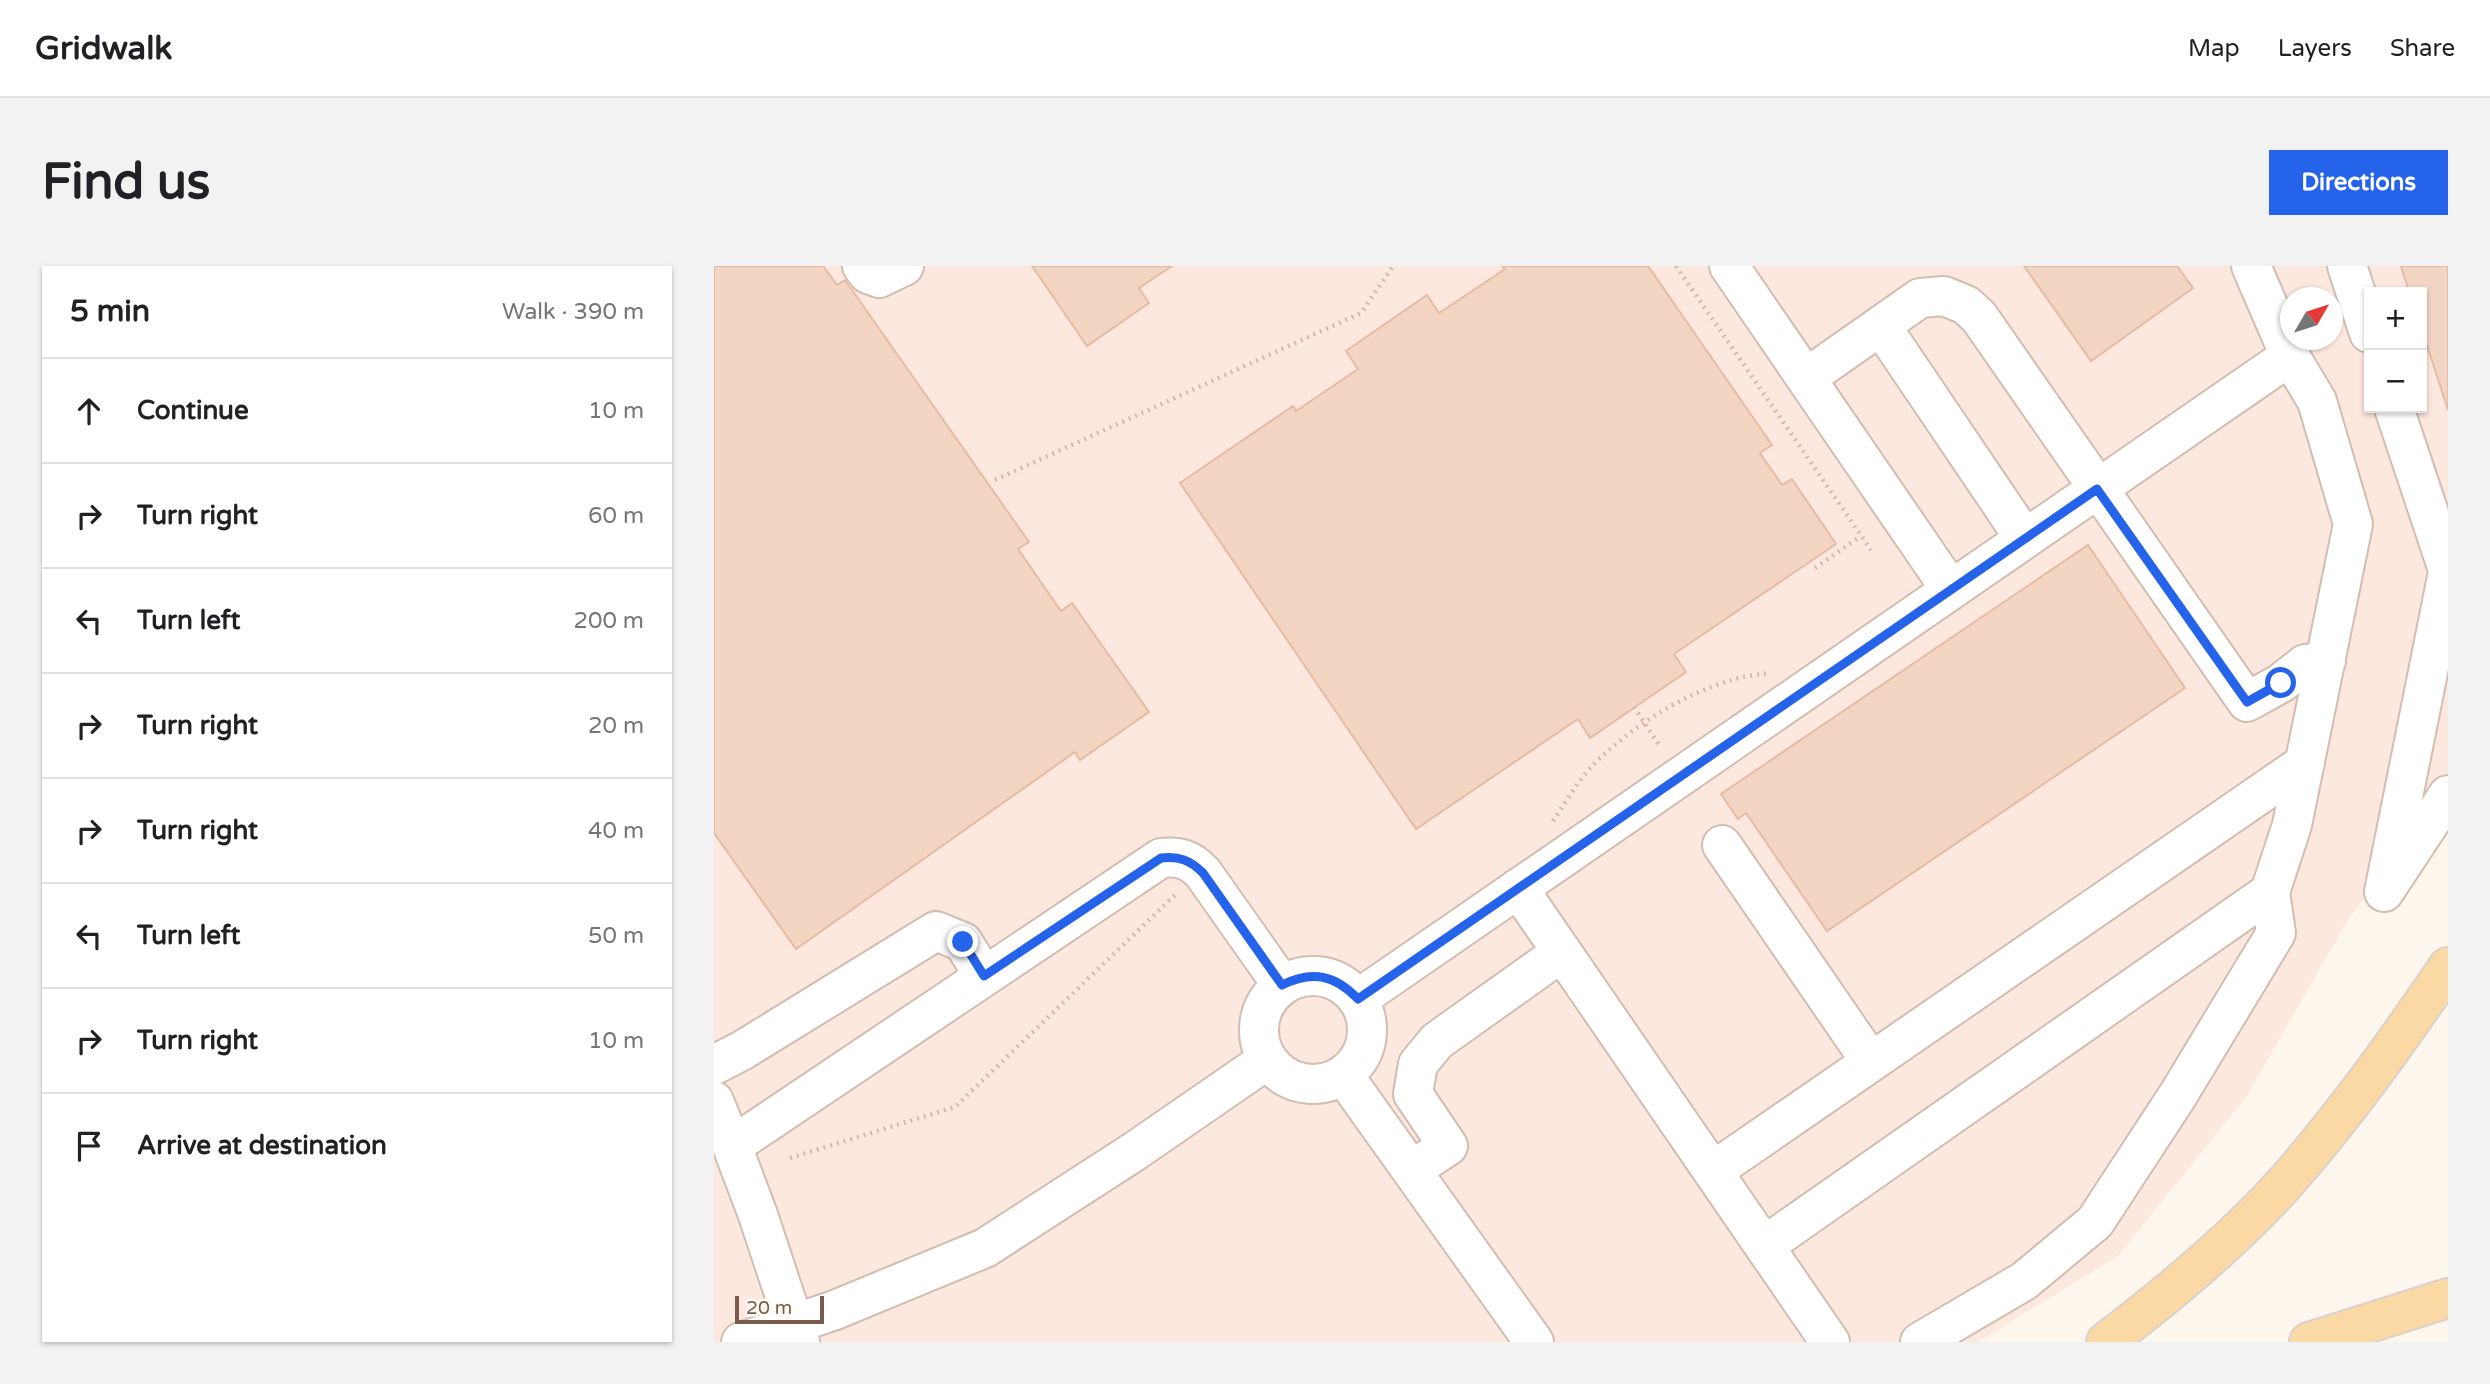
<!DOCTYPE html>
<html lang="en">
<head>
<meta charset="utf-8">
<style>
	:root { --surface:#fff; --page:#f2f2f2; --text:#202124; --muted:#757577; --line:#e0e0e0; --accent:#2563eb }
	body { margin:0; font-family:"Varela Round",sans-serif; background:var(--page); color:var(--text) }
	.controls { position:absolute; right:21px; top:21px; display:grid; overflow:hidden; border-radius:0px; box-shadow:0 2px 5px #0004 }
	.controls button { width:63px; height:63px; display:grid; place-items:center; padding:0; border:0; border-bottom:2px solid var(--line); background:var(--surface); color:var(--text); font:35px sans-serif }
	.compass { position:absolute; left:1566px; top:21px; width:63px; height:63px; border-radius:50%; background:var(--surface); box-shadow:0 2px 5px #0004; rotate:51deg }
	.scale { position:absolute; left:21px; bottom:18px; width:89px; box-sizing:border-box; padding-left:7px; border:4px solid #7a5c4d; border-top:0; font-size:19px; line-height:24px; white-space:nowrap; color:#7a5c4d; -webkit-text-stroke:5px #fffaf3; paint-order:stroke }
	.stop { position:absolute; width:21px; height:21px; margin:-16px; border:5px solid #2563eb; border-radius:50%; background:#fff }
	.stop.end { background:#2563eb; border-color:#fff; box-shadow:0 2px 7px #0008 }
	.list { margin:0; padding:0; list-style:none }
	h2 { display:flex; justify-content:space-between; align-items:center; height:91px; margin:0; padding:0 28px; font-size:30px }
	h2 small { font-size:23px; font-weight:400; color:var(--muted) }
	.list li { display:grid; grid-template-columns:46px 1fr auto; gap:21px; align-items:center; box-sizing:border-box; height:105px; padding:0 28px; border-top:2px solid var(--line) }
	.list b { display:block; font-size:26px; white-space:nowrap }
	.list em { font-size:23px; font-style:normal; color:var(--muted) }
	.icon { flex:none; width:38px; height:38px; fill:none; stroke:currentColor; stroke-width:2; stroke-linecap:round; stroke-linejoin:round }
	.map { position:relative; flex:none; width:1734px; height:1076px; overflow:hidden; border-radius:0px }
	header { display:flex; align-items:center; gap:42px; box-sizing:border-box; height:98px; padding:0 35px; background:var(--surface); border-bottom:2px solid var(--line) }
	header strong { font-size:33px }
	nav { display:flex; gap:38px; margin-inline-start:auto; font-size:24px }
	.intro { display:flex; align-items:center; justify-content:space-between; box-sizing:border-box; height:168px; padding:0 42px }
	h1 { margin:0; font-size:49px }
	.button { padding:18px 32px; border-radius:0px; background:var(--accent); color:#fff; font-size:24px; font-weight:700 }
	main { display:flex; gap:42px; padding:0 42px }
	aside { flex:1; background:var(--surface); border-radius:0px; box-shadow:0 2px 5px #0004 }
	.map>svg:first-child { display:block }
	.commercial { fill:#fde8e0; fill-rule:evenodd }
	.building { fill:#f3d5c3; stroke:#e6bba3; stroke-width:2 }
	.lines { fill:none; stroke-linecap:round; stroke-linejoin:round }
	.minor-casing { stroke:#d1beb0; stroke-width:42 }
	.major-casing { stroke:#dad1cd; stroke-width:42 }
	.path { stroke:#d9b8a5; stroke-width:4.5; stroke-dasharray:2 5; stroke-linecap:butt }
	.minor { stroke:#fff; stroke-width:38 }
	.major { stroke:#fbd9a5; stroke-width:38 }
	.route { stroke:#2563eb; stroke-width:9 }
</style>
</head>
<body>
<header>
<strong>Gridwalk</strong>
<nav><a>Map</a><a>Layers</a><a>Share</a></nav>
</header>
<div class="intro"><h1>Find us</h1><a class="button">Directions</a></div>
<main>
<aside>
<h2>5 min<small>Walk · 390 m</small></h2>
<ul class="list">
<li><svg class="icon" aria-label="ahead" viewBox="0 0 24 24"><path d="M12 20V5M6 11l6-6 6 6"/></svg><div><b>Continue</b></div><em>10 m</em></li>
<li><svg class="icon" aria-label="right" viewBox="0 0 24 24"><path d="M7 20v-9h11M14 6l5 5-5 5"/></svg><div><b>Turn right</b></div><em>60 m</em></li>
<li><svg class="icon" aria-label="left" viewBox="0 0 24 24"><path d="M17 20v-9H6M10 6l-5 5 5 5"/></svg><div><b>Turn left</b></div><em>200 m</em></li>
<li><svg class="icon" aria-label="right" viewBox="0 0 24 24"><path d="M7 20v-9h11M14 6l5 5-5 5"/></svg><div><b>Turn right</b></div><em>20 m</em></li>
<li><svg class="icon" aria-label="right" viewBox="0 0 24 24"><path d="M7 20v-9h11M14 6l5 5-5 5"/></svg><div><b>Turn right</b></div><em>40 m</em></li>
<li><svg class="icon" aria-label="left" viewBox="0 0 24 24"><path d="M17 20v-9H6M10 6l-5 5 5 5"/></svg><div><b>Turn left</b></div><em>50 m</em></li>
<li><svg class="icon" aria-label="right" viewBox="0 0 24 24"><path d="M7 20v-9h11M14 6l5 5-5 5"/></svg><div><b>Turn right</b></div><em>10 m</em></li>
<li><svg class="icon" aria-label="arrive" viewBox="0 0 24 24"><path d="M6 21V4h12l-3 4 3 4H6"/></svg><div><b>Arrive at destination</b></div></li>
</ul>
</aside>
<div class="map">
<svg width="1734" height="1076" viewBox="0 0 1734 1076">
	<rect width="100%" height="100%" fill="#fdf6ec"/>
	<!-- commercial -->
	<path class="commercial" d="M0,0H1734V531L1634,653L1532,831L1404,990L1264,1076H0ZM1655,26H1708V142H1655ZM1576,32H1618V74H1576Z"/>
	<!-- building -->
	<path class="building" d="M0,0H109L123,19L131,14L315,276L304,283L347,345L358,337L435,446L366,494L361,486L82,683L0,567Z
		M318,0H458L425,22L435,37L373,80Z
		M788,0H934L1058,179L1046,187L1068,219L1078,213L1122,278L960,388L972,406L876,472L864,453L702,563L466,217L579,140L582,145L644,103L632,85L713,29L725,47L791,3Z
		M1310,0H1463L1479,22L1377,95Z
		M1687,0H1734V144L1708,64V26H1695Z
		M1374,279L1471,422L1113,665L1032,547L1024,553L1007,528Z"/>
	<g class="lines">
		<defs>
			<path id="minor" d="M148,0L154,8L165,12L190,0
				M1015,0L1237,324
				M1633,0L1655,67
				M1167,60L1311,273
				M1092,112L1206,32L1230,30L1252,39L1265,51L1533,436L1567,417L1591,398L1612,395
				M1680,142L1734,304
				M1734,306L1670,626L1734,529
				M1008,579L1157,796
				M804,622L1050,980L1556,626L1578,559L1639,258L1603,135L1576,90
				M545 764a54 54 0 1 1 108 0a54 54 0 1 1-108 0Z
				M644,733L1576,90L1537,0
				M0,799L29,784L222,665L249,676L270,710
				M630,810L820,1076
				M0,835L18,880
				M698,904L734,880L699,828L704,798L723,775L848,686
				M999,905L1591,497
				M1050,980L1116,1076
				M27,1076L121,1044L271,982L421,885L553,794
				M86,1076L44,949L18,880L447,592C465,590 476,593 489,607L568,719
				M1206,1076L1310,1015L1381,956L1464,829L1562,667L1556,626"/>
			<path id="major" d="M1392,1076C1455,1028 1518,976 1571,917C1631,849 1683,776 1734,701
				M1595,1076L1734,1032"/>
		</defs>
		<!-- minor casing -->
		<use href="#minor" class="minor-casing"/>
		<!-- major casing -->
		<use href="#major" class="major-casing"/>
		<!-- path -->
		<path class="path" d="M962,0L1157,284
			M281,214L647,47L679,0
			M1101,302L1147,270
			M920,441L947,482
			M839,555C853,534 866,511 884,494C921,459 969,428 1018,414C1030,410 1043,409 1055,407
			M76,892L241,841L463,627"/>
		<!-- minor -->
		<use href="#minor" class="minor"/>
		<!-- major -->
		<use href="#major" class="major"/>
	</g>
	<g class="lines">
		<!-- route -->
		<path class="route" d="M249,676L270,710L447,592C465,590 476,594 489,607L568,719C599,704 621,709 644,733L1383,223L1533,436L1567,417"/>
	</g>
</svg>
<div class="controls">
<button>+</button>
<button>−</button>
</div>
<svg class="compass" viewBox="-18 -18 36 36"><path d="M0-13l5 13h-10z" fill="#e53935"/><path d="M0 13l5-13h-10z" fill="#757577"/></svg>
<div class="scale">20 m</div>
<div class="stop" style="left:1567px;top:417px"></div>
<div class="stop end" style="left:249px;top:676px"></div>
</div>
</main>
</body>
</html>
